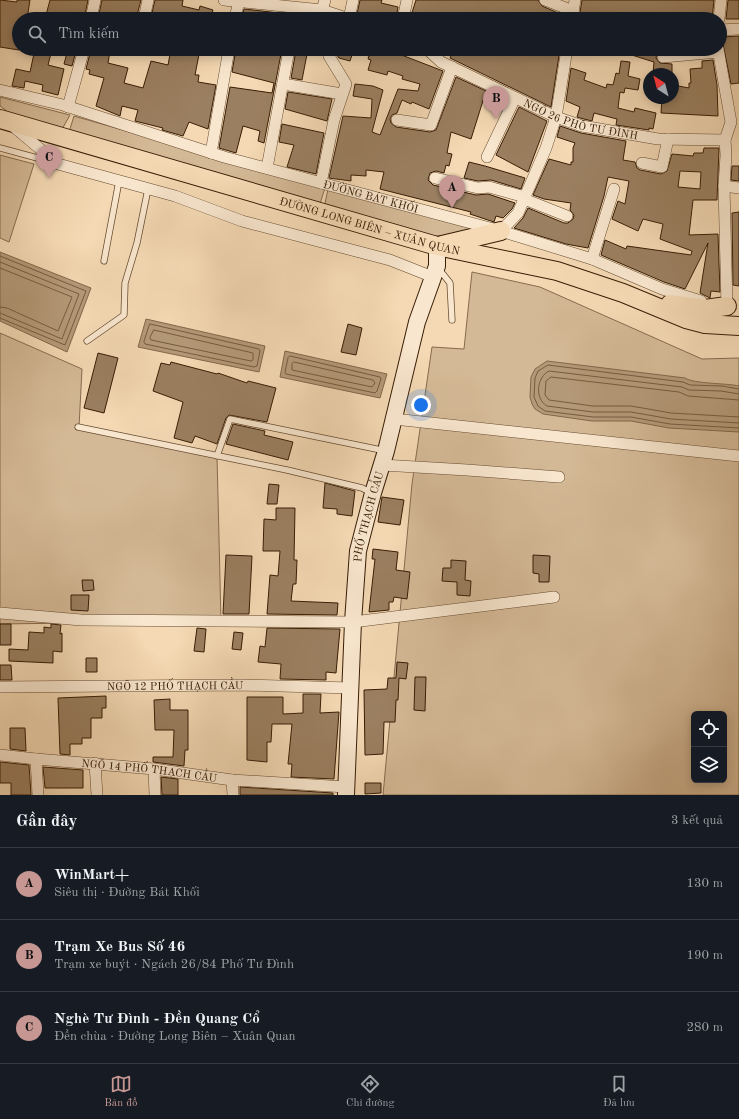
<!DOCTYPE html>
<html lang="vi">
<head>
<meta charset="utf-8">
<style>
	:root { --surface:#171b24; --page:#242831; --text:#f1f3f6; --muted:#9ea1a6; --line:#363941; --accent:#c59692 }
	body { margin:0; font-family:"Old Standard TT",serif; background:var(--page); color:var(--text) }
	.controls { position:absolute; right:12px; bottom:12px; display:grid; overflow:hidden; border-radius:6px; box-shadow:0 2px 10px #0003 }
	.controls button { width:36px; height:36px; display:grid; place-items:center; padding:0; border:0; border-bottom:1px solid var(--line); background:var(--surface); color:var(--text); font:20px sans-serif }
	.compass { position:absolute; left:643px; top:68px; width:36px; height:36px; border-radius:50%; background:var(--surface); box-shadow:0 2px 10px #0003; rotate:324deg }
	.you { position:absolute; left:421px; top:405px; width:14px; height:14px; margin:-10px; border:3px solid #fff; border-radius:50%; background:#1a73e8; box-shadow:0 0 0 6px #1a73e833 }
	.badge { display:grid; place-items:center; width:26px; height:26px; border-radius:50%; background:var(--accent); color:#111; font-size:13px; font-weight:700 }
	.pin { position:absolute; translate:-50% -33px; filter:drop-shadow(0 1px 2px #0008) }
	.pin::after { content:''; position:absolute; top:21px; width:14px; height:12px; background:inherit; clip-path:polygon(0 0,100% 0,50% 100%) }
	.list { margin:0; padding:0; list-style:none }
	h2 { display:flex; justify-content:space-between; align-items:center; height:52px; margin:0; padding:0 16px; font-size:17px }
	h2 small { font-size:13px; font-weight:400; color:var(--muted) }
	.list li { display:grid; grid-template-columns:26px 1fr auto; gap:12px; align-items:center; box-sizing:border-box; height:72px; padding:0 16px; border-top:1px solid var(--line) }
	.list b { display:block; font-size:15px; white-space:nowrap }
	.list p { margin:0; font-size:13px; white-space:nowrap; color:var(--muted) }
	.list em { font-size:13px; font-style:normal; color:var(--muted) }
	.icon { flex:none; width:22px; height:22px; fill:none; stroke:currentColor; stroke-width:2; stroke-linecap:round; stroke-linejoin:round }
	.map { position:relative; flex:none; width:739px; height:795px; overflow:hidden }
	.search { position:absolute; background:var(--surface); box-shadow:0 2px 10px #0003; left:12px; right:12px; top:12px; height:44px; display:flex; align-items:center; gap:10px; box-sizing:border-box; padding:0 14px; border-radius:22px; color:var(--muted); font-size:15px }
	.sheet { height:268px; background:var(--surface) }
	nav { display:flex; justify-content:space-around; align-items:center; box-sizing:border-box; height:56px; border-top:1px solid var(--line); background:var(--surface); font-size:11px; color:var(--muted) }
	nav a { display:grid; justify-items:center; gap:2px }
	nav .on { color:var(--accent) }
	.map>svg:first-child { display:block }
	.green { fill:#d4b996; stroke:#866b4e; fill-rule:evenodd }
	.water { fill:#b49978; stroke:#82674a }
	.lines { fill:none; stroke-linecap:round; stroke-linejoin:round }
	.shore { stroke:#765b3e; stroke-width:1 }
	.building { fill:#9a7f60; stroke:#381d05; fill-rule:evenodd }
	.lane-casing { stroke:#674c31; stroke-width:7 }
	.street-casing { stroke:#674c31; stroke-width:12 }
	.secondary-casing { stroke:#381d05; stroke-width:18 }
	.primary-casing { stroke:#381d05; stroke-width:20 }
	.lane { stroke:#f8e6ce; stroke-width:5.5 }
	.street { stroke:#f8e6ce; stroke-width:11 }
	.secondary { stroke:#f8e6ce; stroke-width:16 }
	.primary { stroke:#f4d9b4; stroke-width:18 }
	.labels { text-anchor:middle; stroke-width:3; stroke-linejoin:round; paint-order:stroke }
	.street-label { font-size:11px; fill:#381d05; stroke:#f8e6ce }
</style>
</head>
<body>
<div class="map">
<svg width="739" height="795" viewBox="0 0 739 795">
	<rect width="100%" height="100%" fill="#f4d9b4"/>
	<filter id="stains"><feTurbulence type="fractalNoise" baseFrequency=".005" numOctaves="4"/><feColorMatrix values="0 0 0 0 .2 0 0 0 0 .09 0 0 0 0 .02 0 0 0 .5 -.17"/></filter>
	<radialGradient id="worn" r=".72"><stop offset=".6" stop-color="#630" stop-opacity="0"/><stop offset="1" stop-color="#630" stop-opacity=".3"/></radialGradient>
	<!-- green -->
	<path class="green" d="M0,97L70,115L61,131L15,117L0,106Z
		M74,116L325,188L319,207L69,132Z
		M0,155L34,164L9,242L0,238Z
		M328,189L488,229L451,235L434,236L324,208Z
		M472,272L540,287L702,359L739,358V795H383L412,484L432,347L464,349ZM694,714H724V780H694Z
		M0,333L82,369L79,427L217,456L221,621L0,624Z"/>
	<!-- water -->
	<path class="water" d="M0,252L91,288L67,352L0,321Z
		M146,319L265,346L259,372L138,347Z
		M285,351L387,374L380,398L280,377Z
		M547,361L685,378C694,384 726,383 739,386V432L669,428L631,421H592L543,414L535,409L532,404L530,397L531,377L535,369Z"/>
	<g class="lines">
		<!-- shore -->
		<path class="shore" d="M0,256L86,291L65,345L0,318
			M0,262L79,294L62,339L0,313
			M0,268L72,297L58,331L7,308L0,307
			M150,324L259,349L260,351L257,366L254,367L145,344L144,342Z
			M154,330L253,353V360L251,361L151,340L150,338Z
			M290,356L380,377L381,379L377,391L375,393L286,374L285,372L288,358Z
			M294,362L373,380L375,383L372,387L292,370V364Z
			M739,389L722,386L690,385L683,382L548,365L538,371L535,378L534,397L538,406L545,411L593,417H631L670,424L739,428
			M739,394L721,391L689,390L682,387L549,371C537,377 534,398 547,406L593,412H631L671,419L739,423
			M739,400L688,396L679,392L551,377L546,381L545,395L549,400L593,406H631L671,413L739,417"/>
	</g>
	<!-- building -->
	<path class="building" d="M0,0L17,2V0H30L27,19H19V50L0,47Z
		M50,0H88L84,19H45Z
		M102,0H141L136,19H98Z
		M155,0H183L182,6L199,10L200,6L213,10L210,19H173L152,13Z
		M360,0H382L381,3L398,7L396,19H356Z
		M416,0H538L542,6L565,16V19H410Z
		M582,0H714L712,19H579Z
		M728,0H739V19H726Z
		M244,9L288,14L287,19H242Z
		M739,36V83L731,84L723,44L724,37Z
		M35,49H52L48,65L64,69L58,95L42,91L43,85L25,81L24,88L12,86L16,69L30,72Z
		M68,49L76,51L72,66L64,64Z
		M91,49L110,51L108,63L128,68L124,83L143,88L151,61L168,65L171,49H200L195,75H199L198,82L216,85L208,129L189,122L183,136L162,130L163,128L135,121L138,110L122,106L120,116L96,106L104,78L89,74L90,70L86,69Z
		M236,49H285L281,54L264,143L258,141L260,131L243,126L236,153L219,148L230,87L272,93L274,83L232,72Z
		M291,49H308L302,80L291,78L295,56Z
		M339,49H401L399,54L443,71L429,109L412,102L411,104L402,100L397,113L392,115L390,119L391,123L396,127L430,132L436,130L456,77L486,91L471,139L451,132L447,153L452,154L449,166L446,165L444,173L436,171L430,173L428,180L433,185L476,195L488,194L515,203L512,209L503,218L496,216L494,222L470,214L471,212L380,189L384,172L366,170V176L351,175V181L329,178L343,116L371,118L372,99L353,96L355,84L373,86L383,90L372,132L380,135L398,89L418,91L420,84L402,79L403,76L388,71L387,75L368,70L371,60L368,59L369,56L353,52L350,61L339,58L337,55Z
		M454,49H560L551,107L450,58Z
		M619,49H644L657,53L656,58L660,63L672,64V74H653L654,62L619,51Z
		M713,60L717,85L718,116L661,113L662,98H673V85L689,88V83H691L690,69L702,68V61Z
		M621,61L630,62L628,76L640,79L638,90L625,88L624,93L620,92L618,108L634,112L635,108L656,113L653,129L649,128V130L616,125L617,119L594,113L592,121L584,119L577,117L580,107L566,101L571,68L586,73L584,80L606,88L607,84L613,85L616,73L619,74Z
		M288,92L332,99L327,121L285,109Z
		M519,107L547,121L528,172L496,155Z
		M282,124L324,133L316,174L287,167L294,145L279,142Z
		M560,126L581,133L626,141L623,160L635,162L637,168L640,170L661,174L667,171L672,154L693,156L694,153H703L704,148H719L717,200H693L689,235L718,234L720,292L711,291L710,298L700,293L708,243L685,289L664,282L601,255L605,240L626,249L627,246L691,255L692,251L660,239L663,224L643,219L638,231L612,219L618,201L625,204L629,181L608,177L604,196L588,248L566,244L514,228L523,218L528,208L564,223H568L573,219L574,215L570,210L571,203L544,199L533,195L549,159L571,165V162H573V148L575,143L557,137ZM680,171L701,172L700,189L678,187Z
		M469,162L485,166L525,178L521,189L491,180L478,181L464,178Z
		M732,166H739V181L731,180Z
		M739,212V286L733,285L732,213Z
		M348,324L362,328L356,355L341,352Z
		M98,353L118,358L104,413L84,408Z
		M171,362L217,374L218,373L247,383L248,381L276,388L267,422L229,415L226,418L217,444L195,436L192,443L174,438L183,402L153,391L161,363L170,365Z
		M233,424L265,431L264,435L293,442L288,460L226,444Z
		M325,483L355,491L352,516L337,514V509L323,508Z
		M269,484L279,485L277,504H267Z
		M382,497L404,500L400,525L378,522Z
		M276,508H295L294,560H297L296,584H293L291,601L338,603L337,615L267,614L270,575L278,576L280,551H263L264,519L276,520Z
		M373,549L398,552L396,570L410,572L407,599L394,597L393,602H389V610L369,612L375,559H372Z
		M226,555L252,556L249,614H223Z
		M533,555L550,556L549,582H539V574L533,573Z
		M451,560L466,561L465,580L471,581L470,596L457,595V582L442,581L443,568H451Z
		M82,580H93L94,590L83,591Z
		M71,595H89L88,611L71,610Z
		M0,624H11V645H0Z
		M51,624L61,625L60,634L62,633V652L53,651V663L9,661V649L28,650L29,632L44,633V627L51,628Z
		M197,628L206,629L204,652L194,651Z
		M267,628L340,629L336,673L326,672V680L280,679L281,664L258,662L260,646L265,647Z
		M234,632L243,633L241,650L232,649Z
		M86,658H97V672H86Z
		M397,662L408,663L406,679L399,678L398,700H396L395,722H384L383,754L365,755L364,690L387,689L388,678H396Z
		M0,665H11L12,680H0Z
		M415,677H426L425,711L414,710Z
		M303,694H321L320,713L339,712L334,779L291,777L292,764H288L292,724H272L271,742H267V762L247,760V697H283V714L303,713Z
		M106,696V708H102V718H91V738H82V744H70V755L60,754L58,698Z
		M170,699V710H188V750H185L184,766L153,762V757H173L174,730H155L154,700Z
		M10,728H25L26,751L10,749Z
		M0,762L29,765L31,795H11V783H0Z
		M43,767L83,770V788H45Z
		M161,777L178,779V795H162Z
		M365,783H381V793L365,794Z
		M240,787L333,793V795H240Z"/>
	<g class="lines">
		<defs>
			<path id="lane" d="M0,148L52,162
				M104,261L119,181
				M438,268L450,283L452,320
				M87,341L124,315L125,283L137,243L148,189
				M78,427L287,470L362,488L372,493
				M217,456L230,419L386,451"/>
			<g id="street">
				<path d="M224,0L322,10L349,19"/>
				<path d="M545,0L573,11"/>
				<path d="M322,10L325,0"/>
				<path d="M91,19L95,0"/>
				<path d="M144,19L148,0"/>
				<path d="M235,19L239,0"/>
				<path d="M349,19L353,0"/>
				<path d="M403,19L407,0"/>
				<path d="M572,19L575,0"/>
				<path d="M719,19L721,0"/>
				<path d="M720,30L739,29"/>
				<path id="s1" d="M427,49L441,62L556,117L582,126L658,139L725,140"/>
				<path d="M718,49L731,122L725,140L726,155L724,186L727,306"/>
				<path d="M663,57L718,52"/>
				<path d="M283,84L342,94"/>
				<path id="s2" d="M0,90L63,105L224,157L501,231L592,259L662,289L701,301"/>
				<path d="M68,107L84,49"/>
				<path d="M397,120L431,125L452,67"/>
				<path d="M14,127L58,164L175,196L242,221L390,260L433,277"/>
				<path d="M211,153L229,49"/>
				<path d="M487,157L515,98"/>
				<path d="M642,163L662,167L668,139"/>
				<path d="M267,168L288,55"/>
				<path d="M435,178L478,188L489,187L525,197"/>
				<path d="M321,183L334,120L346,84L329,56L331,49"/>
				<path d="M724,186L739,188"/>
				<path d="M524,199L567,216"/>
				<path d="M501,231L518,213L546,148L556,117L567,49"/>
				<path d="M592,259L614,189"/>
				<path d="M394,419L739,456"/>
				<path d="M382,465L467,470L559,477"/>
				<path d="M0,613L81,620L353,622L554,597"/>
				<path id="s3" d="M0,687L241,685L350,688"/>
				<path id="s4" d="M0,755L36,759L154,769L232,780L346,787"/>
				<path d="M36,759L38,795"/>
				<path d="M95,763L97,795"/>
				<path d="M154,769L155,795"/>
				<path d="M232,780L233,795"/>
			</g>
			<g id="secondary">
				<path id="s5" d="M346,795L353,622L358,551L373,493L386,451L417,322L437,266V246"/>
			</g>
			<g id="primary">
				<path id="s6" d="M0,119L437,246L557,271L623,293L686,319L705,324L739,326"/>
				<path d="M442,245L501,231"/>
				<path d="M670,304L705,309L727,306"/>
			</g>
		</defs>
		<!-- lane casing -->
		<use href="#lane" class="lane-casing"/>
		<!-- street casing -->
		<use href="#street" class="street-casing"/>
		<!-- secondary casing -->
		<use href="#secondary" class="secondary-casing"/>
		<!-- primary casing -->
		<use href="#primary" class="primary-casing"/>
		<!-- lane -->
		<use href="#lane" class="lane"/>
		<!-- street -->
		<use href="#street" class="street"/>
		<!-- secondary -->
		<use href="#secondary" class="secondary"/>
		<!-- primary -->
		<use href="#primary" class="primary"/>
	</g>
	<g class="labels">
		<!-- street labels -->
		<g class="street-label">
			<text dy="4" stroke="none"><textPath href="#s1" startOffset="171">NGÕ 26 PHỐ TƯ ĐÌNH</textPath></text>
			<text dy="4" stroke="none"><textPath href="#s2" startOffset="386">ĐƯỜNG BÁT KHỐI</textPath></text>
			<text dy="4" stroke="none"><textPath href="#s6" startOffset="385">ĐƯỜNG LONG BIÊN – XUÂN QUAN</textPath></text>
			<text dy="4" stroke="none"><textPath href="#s5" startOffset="280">PHỐ THẠCH CẦU</textPath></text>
			<text dy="4" stroke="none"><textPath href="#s3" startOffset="175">NGÕ 12 PHỐ THẠCH CẦU</textPath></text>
			<text dy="4" stroke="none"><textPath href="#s4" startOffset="150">NGÕ 14 PHỐ THẠCH CẦU</textPath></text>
		</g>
	</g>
	<rect width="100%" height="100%" filter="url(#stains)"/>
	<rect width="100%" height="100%" fill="url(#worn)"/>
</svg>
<div class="controls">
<button><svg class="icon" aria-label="locate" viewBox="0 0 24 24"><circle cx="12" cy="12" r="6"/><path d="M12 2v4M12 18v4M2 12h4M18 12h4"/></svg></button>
<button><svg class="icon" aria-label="layers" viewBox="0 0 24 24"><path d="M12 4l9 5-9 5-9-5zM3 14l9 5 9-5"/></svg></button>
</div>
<svg class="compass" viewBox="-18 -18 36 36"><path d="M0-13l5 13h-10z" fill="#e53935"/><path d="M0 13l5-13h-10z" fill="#9ea1a6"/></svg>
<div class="you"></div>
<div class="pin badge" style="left:452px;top:208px">A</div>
<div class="pin badge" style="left:496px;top:119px">B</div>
<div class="pin badge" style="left:49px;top:178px">C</div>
<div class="search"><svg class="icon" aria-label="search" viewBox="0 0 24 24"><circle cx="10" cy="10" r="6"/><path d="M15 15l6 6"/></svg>Tìm kiếm</div>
</div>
<section class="sheet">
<h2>Gần đây<small>3 kết quả</small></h2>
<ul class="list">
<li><span class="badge">A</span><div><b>WinMart+</b><p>Siêu thị · Đường Bát Khối</p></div><em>130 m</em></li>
<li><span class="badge">B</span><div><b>Trạm Xe Bus Số 46</b><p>Trạm xe buýt · Ngách 26/84 Phố Tư Đình</p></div><em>190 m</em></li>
<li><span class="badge">C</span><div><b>Nghè Tư Đình - Đền Quang Cổ</b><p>Đền chùa · Đường Long Biên – Xuân Quan</p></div><em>280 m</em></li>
</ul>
</section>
<nav>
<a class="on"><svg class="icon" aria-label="map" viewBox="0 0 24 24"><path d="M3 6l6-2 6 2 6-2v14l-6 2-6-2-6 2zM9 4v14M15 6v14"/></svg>Bản đồ</a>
<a><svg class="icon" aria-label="directions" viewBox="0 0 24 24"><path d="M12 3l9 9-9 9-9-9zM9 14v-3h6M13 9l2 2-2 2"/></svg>Chỉ đường</a>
<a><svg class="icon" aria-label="saved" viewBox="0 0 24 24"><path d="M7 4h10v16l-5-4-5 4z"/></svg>Đã lưu</a>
</nav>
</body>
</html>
